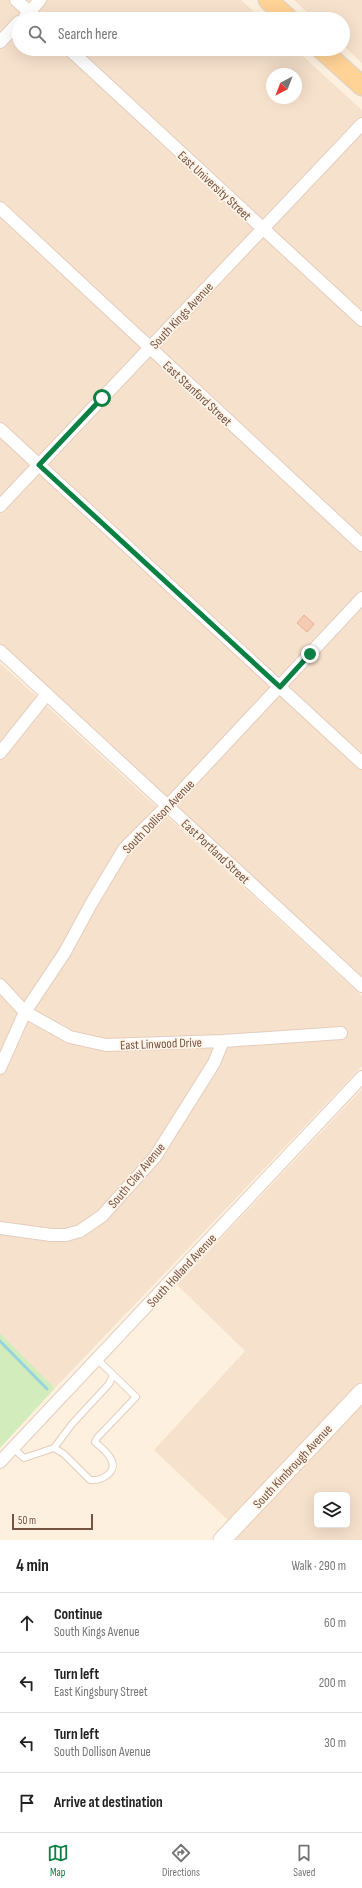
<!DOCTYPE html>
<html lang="en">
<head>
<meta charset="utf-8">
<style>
	:root { --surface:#fff; --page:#f2f2f2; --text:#222; --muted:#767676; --line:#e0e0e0; --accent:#0b8043 }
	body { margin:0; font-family:"Sofia Sans Condensed",sans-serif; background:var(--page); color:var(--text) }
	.controls { position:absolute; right:12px; bottom:12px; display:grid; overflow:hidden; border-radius:6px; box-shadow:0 4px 16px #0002 }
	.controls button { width:36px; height:36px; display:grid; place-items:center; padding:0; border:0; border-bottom:1px solid var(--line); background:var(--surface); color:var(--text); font:20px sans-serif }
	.compass { position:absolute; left:266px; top:68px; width:36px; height:36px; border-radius:50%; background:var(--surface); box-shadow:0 4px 16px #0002; rotate:222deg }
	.scale { position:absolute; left:12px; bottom:10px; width:81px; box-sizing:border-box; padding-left:4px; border:2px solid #765444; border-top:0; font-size:11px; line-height:14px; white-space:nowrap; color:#765444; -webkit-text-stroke:3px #fff4e7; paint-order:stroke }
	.stop { position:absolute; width:12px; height:12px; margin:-9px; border:3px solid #0b8043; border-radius:50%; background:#fff }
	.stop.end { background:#0b8043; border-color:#fff; box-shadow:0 1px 4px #0008 }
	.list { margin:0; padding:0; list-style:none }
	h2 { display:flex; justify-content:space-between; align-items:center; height:52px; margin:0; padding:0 16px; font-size:17px }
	h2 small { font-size:13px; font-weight:400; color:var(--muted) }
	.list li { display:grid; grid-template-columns:26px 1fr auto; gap:12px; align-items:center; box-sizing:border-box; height:60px; padding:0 16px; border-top:1px solid var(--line) }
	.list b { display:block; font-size:15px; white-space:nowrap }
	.list p { margin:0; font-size:13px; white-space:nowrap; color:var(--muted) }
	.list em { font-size:13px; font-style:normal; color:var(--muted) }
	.icon { flex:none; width:22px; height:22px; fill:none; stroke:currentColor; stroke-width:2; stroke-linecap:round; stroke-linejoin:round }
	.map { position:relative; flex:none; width:362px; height:1540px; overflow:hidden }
	.search { position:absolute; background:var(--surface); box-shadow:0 4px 16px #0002; left:12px; right:12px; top:12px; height:44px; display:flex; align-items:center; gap:10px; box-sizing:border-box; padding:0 14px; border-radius:22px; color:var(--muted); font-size:15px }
	.sheet { height:292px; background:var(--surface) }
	nav { display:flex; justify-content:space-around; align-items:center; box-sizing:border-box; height:56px; border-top:1px solid var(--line); background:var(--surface); font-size:11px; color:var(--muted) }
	nav a { display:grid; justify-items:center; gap:2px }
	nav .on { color:var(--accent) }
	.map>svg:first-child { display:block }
	.residential { fill:#f6e1cc; fill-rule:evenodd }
	.green { fill:#d2ecbc }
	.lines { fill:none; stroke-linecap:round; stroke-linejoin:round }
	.stream { stroke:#97d4dc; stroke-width:3 }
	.building { fill:#f6cbb4; stroke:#eaaf93 }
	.lane-casing { stroke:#e5cdbd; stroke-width:8 }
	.street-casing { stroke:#e5cdbd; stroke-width:14 }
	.secondary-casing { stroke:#eaceb9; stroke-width:19 }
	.primary-casing { stroke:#dbd3ce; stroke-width:21 }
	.lane { stroke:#fff; stroke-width:6 }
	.street { stroke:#fff; stroke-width:12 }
	.secondary { stroke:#fff; stroke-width:17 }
	.primary { stroke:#ffd295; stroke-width:19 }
	.route { stroke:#0b8043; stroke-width:5 }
	.labels { text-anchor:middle; stroke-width:3.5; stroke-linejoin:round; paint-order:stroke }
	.street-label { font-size:13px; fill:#765444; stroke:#fff4e7 }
</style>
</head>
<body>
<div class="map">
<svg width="362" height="1540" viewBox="0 0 362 1540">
	<rect width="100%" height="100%" fill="#fef0de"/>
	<!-- residential -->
	<path class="residential" d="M0,0H241L262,19H19V49H295L362,110V978L0,644ZM272,74H296V98H272Z
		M294,0H362V63L343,45V19H314Z
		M0,663L362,996V1066L55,1388L0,1333Z
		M362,1089V1381L230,1522L154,1450L245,1351L177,1285Z
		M362,1403V1540H233ZM317,1495H347V1525H317Z"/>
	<!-- green -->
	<path class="green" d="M0,1333L55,1388L0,1448Z"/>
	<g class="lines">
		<!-- stream -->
		<path class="stream" d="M0,1341L47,1389"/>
	</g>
	<!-- building -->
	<path class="building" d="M304,615L314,624L307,632L297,623Z"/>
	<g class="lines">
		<defs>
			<path id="lane" d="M13,1448L24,1458L54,1448L64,1454L90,1480C102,1481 118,1472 111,1459C108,1453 101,1447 95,1442L97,1438L136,1397L97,1359
				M54,1448L72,1424L109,1384L113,1375"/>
			<path id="street" d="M16,0L37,19
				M25,17L40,0
				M0,42L19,22
				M69,49L362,320
				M0,208L362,545
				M0,429L362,763
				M0,506L362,124
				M0,651L362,986
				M0,753L47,694
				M0,985L25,1012L70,1037L106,1045L223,1041L341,1033
				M0,1068L25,1012L65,952L91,904L124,849L174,799L362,598
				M0,1228L51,1235H66L80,1231L102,1216L155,1157L214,1063L223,1041
				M0,1462L362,1077"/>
			<path id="secondary" d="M222,1540L362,1392"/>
			<path id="primary" d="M268,0L289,19
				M321,49L362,86"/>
		</defs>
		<!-- lane casing -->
		<use href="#lane" class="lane-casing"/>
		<!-- street casing -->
		<use href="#street" class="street-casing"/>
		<!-- secondary casing -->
		<use href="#secondary" class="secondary-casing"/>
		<!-- primary casing -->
		<use href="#primary" class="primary-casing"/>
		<!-- lane -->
		<use href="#lane" class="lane"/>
		<!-- street -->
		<use href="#street" class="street"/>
		<!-- secondary -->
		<use href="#secondary" class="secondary"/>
		<!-- primary -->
		<use href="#primary" class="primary"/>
	</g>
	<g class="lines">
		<!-- route -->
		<path class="route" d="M102,398L39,465L280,687L310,654"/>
	</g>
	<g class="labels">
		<!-- street labels -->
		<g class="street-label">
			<text transform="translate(215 185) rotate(43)" y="5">East University Street</text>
			<text transform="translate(181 315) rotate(-47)" y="5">South Kings Avenue</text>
			<text transform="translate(198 393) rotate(43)" y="5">East Stanford Street</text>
			<text transform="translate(158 816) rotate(-46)" y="5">South Dollison Avenue</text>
			<text transform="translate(216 851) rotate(43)" y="5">East Portland Street</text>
			<text transform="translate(161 1043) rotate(-2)" y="5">East Linwood Drive</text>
			<text transform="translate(136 1175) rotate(-50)" y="5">South Clay Avenue</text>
			<text transform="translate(181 1270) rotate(-47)" y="5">South Holland Avenue</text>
			<text transform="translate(292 1466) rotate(-47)" y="5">South Kimbrough Avenue</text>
		</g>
	</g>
</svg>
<div class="controls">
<button><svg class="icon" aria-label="layers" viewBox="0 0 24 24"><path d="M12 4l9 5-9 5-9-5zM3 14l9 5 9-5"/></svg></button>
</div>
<svg class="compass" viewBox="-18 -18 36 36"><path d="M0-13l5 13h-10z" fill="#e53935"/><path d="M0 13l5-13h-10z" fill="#767676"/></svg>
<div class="scale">50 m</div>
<div class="stop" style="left:102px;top:398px"></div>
<div class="stop end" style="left:310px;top:654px"></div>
<div class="search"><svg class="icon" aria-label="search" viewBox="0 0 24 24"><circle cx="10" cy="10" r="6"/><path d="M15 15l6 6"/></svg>Search here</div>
</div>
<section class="sheet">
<h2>4 min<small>Walk · 290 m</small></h2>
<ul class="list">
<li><svg class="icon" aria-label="ahead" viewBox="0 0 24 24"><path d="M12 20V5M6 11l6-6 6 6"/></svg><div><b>Continue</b><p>South Kings Avenue</p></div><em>60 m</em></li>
<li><svg class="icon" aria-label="left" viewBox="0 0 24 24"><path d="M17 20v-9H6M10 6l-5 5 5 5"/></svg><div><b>Turn left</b><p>East Kingsbury Street</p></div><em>200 m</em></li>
<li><svg class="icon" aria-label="left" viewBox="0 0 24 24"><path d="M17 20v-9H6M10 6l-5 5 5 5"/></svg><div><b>Turn left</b><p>South Dollison Avenue</p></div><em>30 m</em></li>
<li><svg class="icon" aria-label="arrive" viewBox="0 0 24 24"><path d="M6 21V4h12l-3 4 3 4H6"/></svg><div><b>Arrive at destination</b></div></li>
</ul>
</section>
<nav>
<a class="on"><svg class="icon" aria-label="map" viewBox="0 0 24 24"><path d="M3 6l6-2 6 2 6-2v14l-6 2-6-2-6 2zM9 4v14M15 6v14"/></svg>Map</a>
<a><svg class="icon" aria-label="directions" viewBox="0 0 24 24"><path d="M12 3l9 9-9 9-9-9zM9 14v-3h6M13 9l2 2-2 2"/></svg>Directions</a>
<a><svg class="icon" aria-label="saved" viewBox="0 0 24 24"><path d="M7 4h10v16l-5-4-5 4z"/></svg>Saved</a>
</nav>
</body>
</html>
